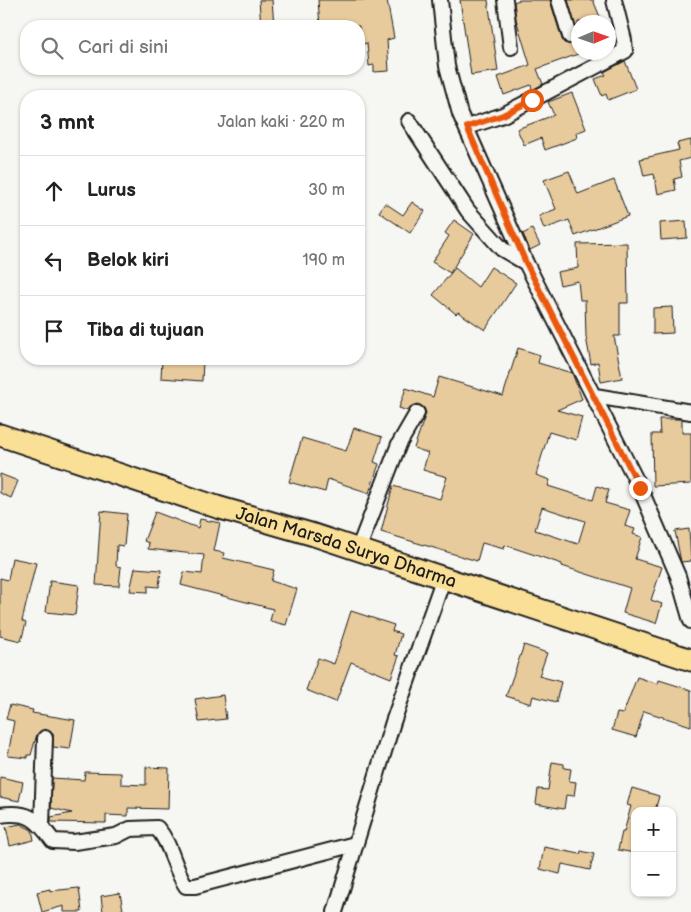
<!DOCTYPE html>
<html lang="id">
<head>
<meta charset="utf-8">
<style>
	:root { --surface:#fff; --page:#f2f2f2; --text:#222; --muted:#767676; --line:#e0e0e0 }
	body { margin:0; font-family:"Balsamiq Sans",sans-serif; background:var(--page); color:var(--text) }
	.controls { position:absolute; right:15px; bottom:15px; display:grid; overflow:hidden; border-radius:10px; box-shadow:0 1px 4px #0004 }
	.controls button { width:45px; height:45px; display:grid; place-items:center; padding:0; border:0; border-bottom:1px solid var(--line); background:var(--surface); color:var(--text); font:25px sans-serif }
	.compass { position:absolute; left:571px; top:15px; width:45px; height:45px; border-radius:50%; background:var(--surface); box-shadow:0 1px 4px #0004; rotate:88deg }
	.stop { position:absolute; width:15px; height:15px; margin:-11px; border:4px solid #ea580c; border-radius:50%; background:#fff }
	.stop.end { background:#ea580c; border-color:#fff; box-shadow:0 1px 5px #0008 }
	.list { margin:0; padding:0; list-style:none }
	h2 { display:flex; justify-content:space-between; align-items:center; height:65px; margin:0; padding:0 20px; font-size:21px }
	h2 small { font-size:16px; font-weight:400; color:var(--muted) }
	.list li { display:grid; grid-template-columns:32px 1fr auto; gap:15px; align-items:center; box-sizing:border-box; height:70px; padding:0 20px; border-top:1px solid var(--line) }
	.list b { display:block; font-size:19px; white-space:nowrap }
	.list em { font-size:16px; font-style:normal; color:var(--muted) }
	.icon { flex:none; width:28px; height:28px; fill:none; stroke:currentColor; stroke-width:2; stroke-linecap:round; stroke-linejoin:round }
	.map { position:relative; flex:none; width:691px; height:912px; overflow:hidden }
	.search { position:absolute; background:var(--surface); box-shadow:0 1px 4px #0004; left:20px; top:20px; width:345px; height:55px; display:flex; align-items:center; gap:12px; box-sizing:border-box; padding:0 18px; border-radius:20px; color:var(--muted); font-size:19px }
	.panel { position:absolute; background:var(--surface); box-shadow:0 1px 4px #0004; left:20px; top:90px; width:345px; height:275px; border-radius:20px }
	.map>svg:first-child { display:block }
	.building { fill:#e8cb9c; stroke:#1c1c1c; fill-rule:evenodd }
	.lines { fill:none; stroke-linecap:round; stroke-linejoin:round }
	.minor-casing { stroke:#1c1c1c; stroke-width:18 }
	.highway-casing { stroke:#1c1c1c; stroke-width:25 }
	.minor { stroke:#f6f6f2; stroke-width:14 }
	.highway { stroke:#fadf96; stroke-width:21 }
	.route { stroke:#ea580c; stroke-width:6 }
	.labels { text-anchor:middle; stroke-width:4; stroke-linejoin:round; paint-order:stroke }
	.street-label { font-size:18px; fill:#1c1c1c; stroke:#f6f6f2 }
</style>
</head>
<body>
<div class="map">
<svg width="691" height="912" viewBox="0 0 691 912">
	<rect width="100%" height="100%" fill="#f6f6f2"/>
	<filter id="ink" filterUnits="userSpaceOnUse"><feTurbulence type="fractalNoise" baseFrequency=".02" numOctaves="2"/><feDisplacementMap in="SourceGraphic" scale="10" xChannelSelector="R" yChannelSelector="G"/><feConvolveMatrix kernelMatrix="1 2 1 2 8 2 1 2 1" color-interpolation-filters="sRGB"/></filter>
	<g filter="url(#ink)">
		<!-- building -->
		<path class="building" d="M259,0H272L274,26H261Z
			M318,0H387L394,38L387,40L389,71L374,72V65L369,66L367,43L359,45V26H320Z
			M460,0H488L498,71L471,75Z
			M519,0H550L562,39L564,43L572,44L578,38V54L537,69L543,84L532,90L531,85L504,95L498,77L530,65L516,19L514,2Z
			M568,0H593L602,22H578V35Z
			M625,61L636,89L608,100L606,94L602,96L595,79L606,75L604,72Z
			M572,93L586,129L576,133L577,138L545,150L541,138L524,145L517,129L554,115L548,102Z
			M691,140V158L679,161L682,177L674,179L676,190L658,194L654,174L644,176L640,159L679,150L677,143Z
			M569,171L578,194L614,180L628,216L575,236L569,220L544,229L539,216L556,209L544,180Z
			M412,202L425,211L410,233L379,212L385,203L403,215Z
			M454,220L474,234L450,273L432,262L449,236L445,233Z
			M686,221L687,238L661,240L660,223Z
			M532,229L540,245L530,250L523,234Z
			M627,243L628,303H620V336H614L622,378L601,382L598,362L591,364L586,337L585,300H580L578,281L560,285L557,272L578,268L577,244Z
			M491,267L516,283L485,330L458,312L456,314L433,295L455,268L478,287Z
			M672,307L673,333L653,334V308Z
			M518,348L540,355L538,363L572,373L582,399L557,410L582,417L576,440L549,432L536,475L550,480L548,486L593,500L597,486L609,490L605,503L630,510L625,526L635,529L633,534L642,537L635,559L662,567L651,600L662,604L656,623L623,613L630,588L562,566V564L505,545L504,549L482,543L477,561L381,532L393,486L440,499L447,477L423,470L428,453L414,448L426,413L424,408L418,404L412,406L408,411L399,408L406,388L433,397L439,377L503,396ZM542,507L585,521L578,544L535,530Z
			M162,359H193L192,361H203L202,381L161,378Z
			M659,419H682V433H691V484L653,486L652,434H660Z
			M354,428L382,437L374,462L379,464L369,493L328,479L325,492L289,482L302,438L346,451Z
			M0,474L18,481L11,498L0,493Z
			M101,511L127,514L124,546L117,545L116,566L121,567L119,586L96,585Z
			M155,512L198,528L200,519L220,523L214,551L224,553L223,558L274,570L271,581L297,589L286,625L270,621L273,609L181,585L184,572L202,574L204,555L148,549L149,543L144,541Z
			M689,529L691,561L681,562L675,531Z
			M12,558L36,563L22,621L26,623L21,641L0,636V578L8,580Z
			M135,568L161,570L159,587L148,586V592L130,591Z
			M50,581L79,585L75,615L46,612Z
			M351,611L394,625L392,631L401,634L395,655L399,656L391,678L351,662L336,702L306,690L318,658L334,664Z
			M524,645L547,653L539,676L561,682L556,702L533,696L531,704L506,696Z
			M637,677L658,684L659,680L691,690V726L644,711L636,737L612,730L617,713L623,714Z
			M223,695L226,719L199,722L195,699Z
			M10,705L33,710L32,713L75,720L70,749L53,747V734L45,729L37,734L31,755H27V758L8,756L14,721L6,719Z
			M552,762L564,764V768L571,769L569,781L576,782L574,796L566,795L564,809L536,804L538,789L548,790Z
			M146,767L169,768L168,809L128,808V816L106,815V823L51,822V817L72,813L51,808L52,778L84,780L85,772L121,773V784L146,785Z
			M0,777L23,782L19,801L0,797Z
			M632,788L659,796L655,811H635V853L618,850L622,832H624L631,806L627,805Z
			M20,824L32,830L34,840L10,846L6,827Z
			M544,847L580,854L581,851L594,854L590,870L562,864L560,874L540,869Z
			M79,888L82,912H64V906L42,912L37,892L50,889V891Z
			M120,893L123,910L103,912L101,896Z"/>
		<g class="lines">
			<defs>
				<path id="minor" d="M440,0L447,66L460,114L526,263L640,488L678,576L691,621
					M505,0L511,47
					M559,0L570,36
					M409,121L468,211L502,249L526,263
					M467,127L503,115L625,51L624,40L614,0
					M595,396L691,412
					M358,550L399,444L417,413
					M0,815C29,811 37,819 53,841L74,842L116,836L130,829L157,828C172,845 173,867 186,886H195L355,844
					M42,825L45,738
					M335,912L393,722L444,577"/>
				<g id="highway">
					<path id="s1" d="M0,435L217,507L314,535L691,660"/>
				</g>
			</defs>
			<!-- minor casing -->
			<use href="#minor" class="minor-casing"/>
			<!-- highway casing -->
			<use href="#highway" class="highway-casing"/>
			<!-- minor -->
			<use href="#minor" class="minor"/>
			<!-- highway -->
			<use href="#highway" class="highway"/>
		</g>
	</g>
	<g class="lines" filter="url(#ink)">
		<!-- route -->
		<path class="route" d="M532,100L503,115L467,127L526,263L640,488"/>
	</g>
	<g class="labels">
		<!-- street labels -->
		<g class="street-label">
			<text dy="6" stroke="none"><textPath href="#s1" startOffset="364">Jalan Marsda Surya Dharma</textPath></text>
		</g>
	</g>
</svg>
<div class="controls">
<button>+</button>
<button>−</button>
</div>
<svg class="compass" viewBox="-18 -18 36 36"><path d="M0-13l5 13h-10z" fill="#e53935"/><path d="M0 13l5-13h-10z" fill="#767676"/></svg>
<div class="stop" style="left:532px;top:100px"></div>
<div class="stop end" style="left:640px;top:488px"></div>
<div class="search"><svg class="icon" aria-label="search" viewBox="0 0 24 24"><circle cx="10" cy="10" r="6"/><path d="M15 15l6 6"/></svg>Cari di sini</div>
<section class="panel">
<h2>3 mnt<small>Jalan kaki · 220 m</small></h2>
<ul class="list">
<li><svg class="icon" aria-label="ahead" viewBox="0 0 24 24"><path d="M12 20V5M6 11l6-6 6 6"/></svg><div><b>Lurus</b></div><em>30 m</em></li>
<li><svg class="icon" aria-label="left" viewBox="0 0 24 24"><path d="M17 20v-9H6M10 6l-5 5 5 5"/></svg><div><b>Belok kiri</b></div><em>190 m</em></li>
<li><svg class="icon" aria-label="arrive" viewBox="0 0 24 24"><path d="M6 21V4h12l-3 4 3 4H6"/></svg><div><b>Tiba di tujuan</b></div></li>
</ul>
</section>
</div>
</body>
</html>
